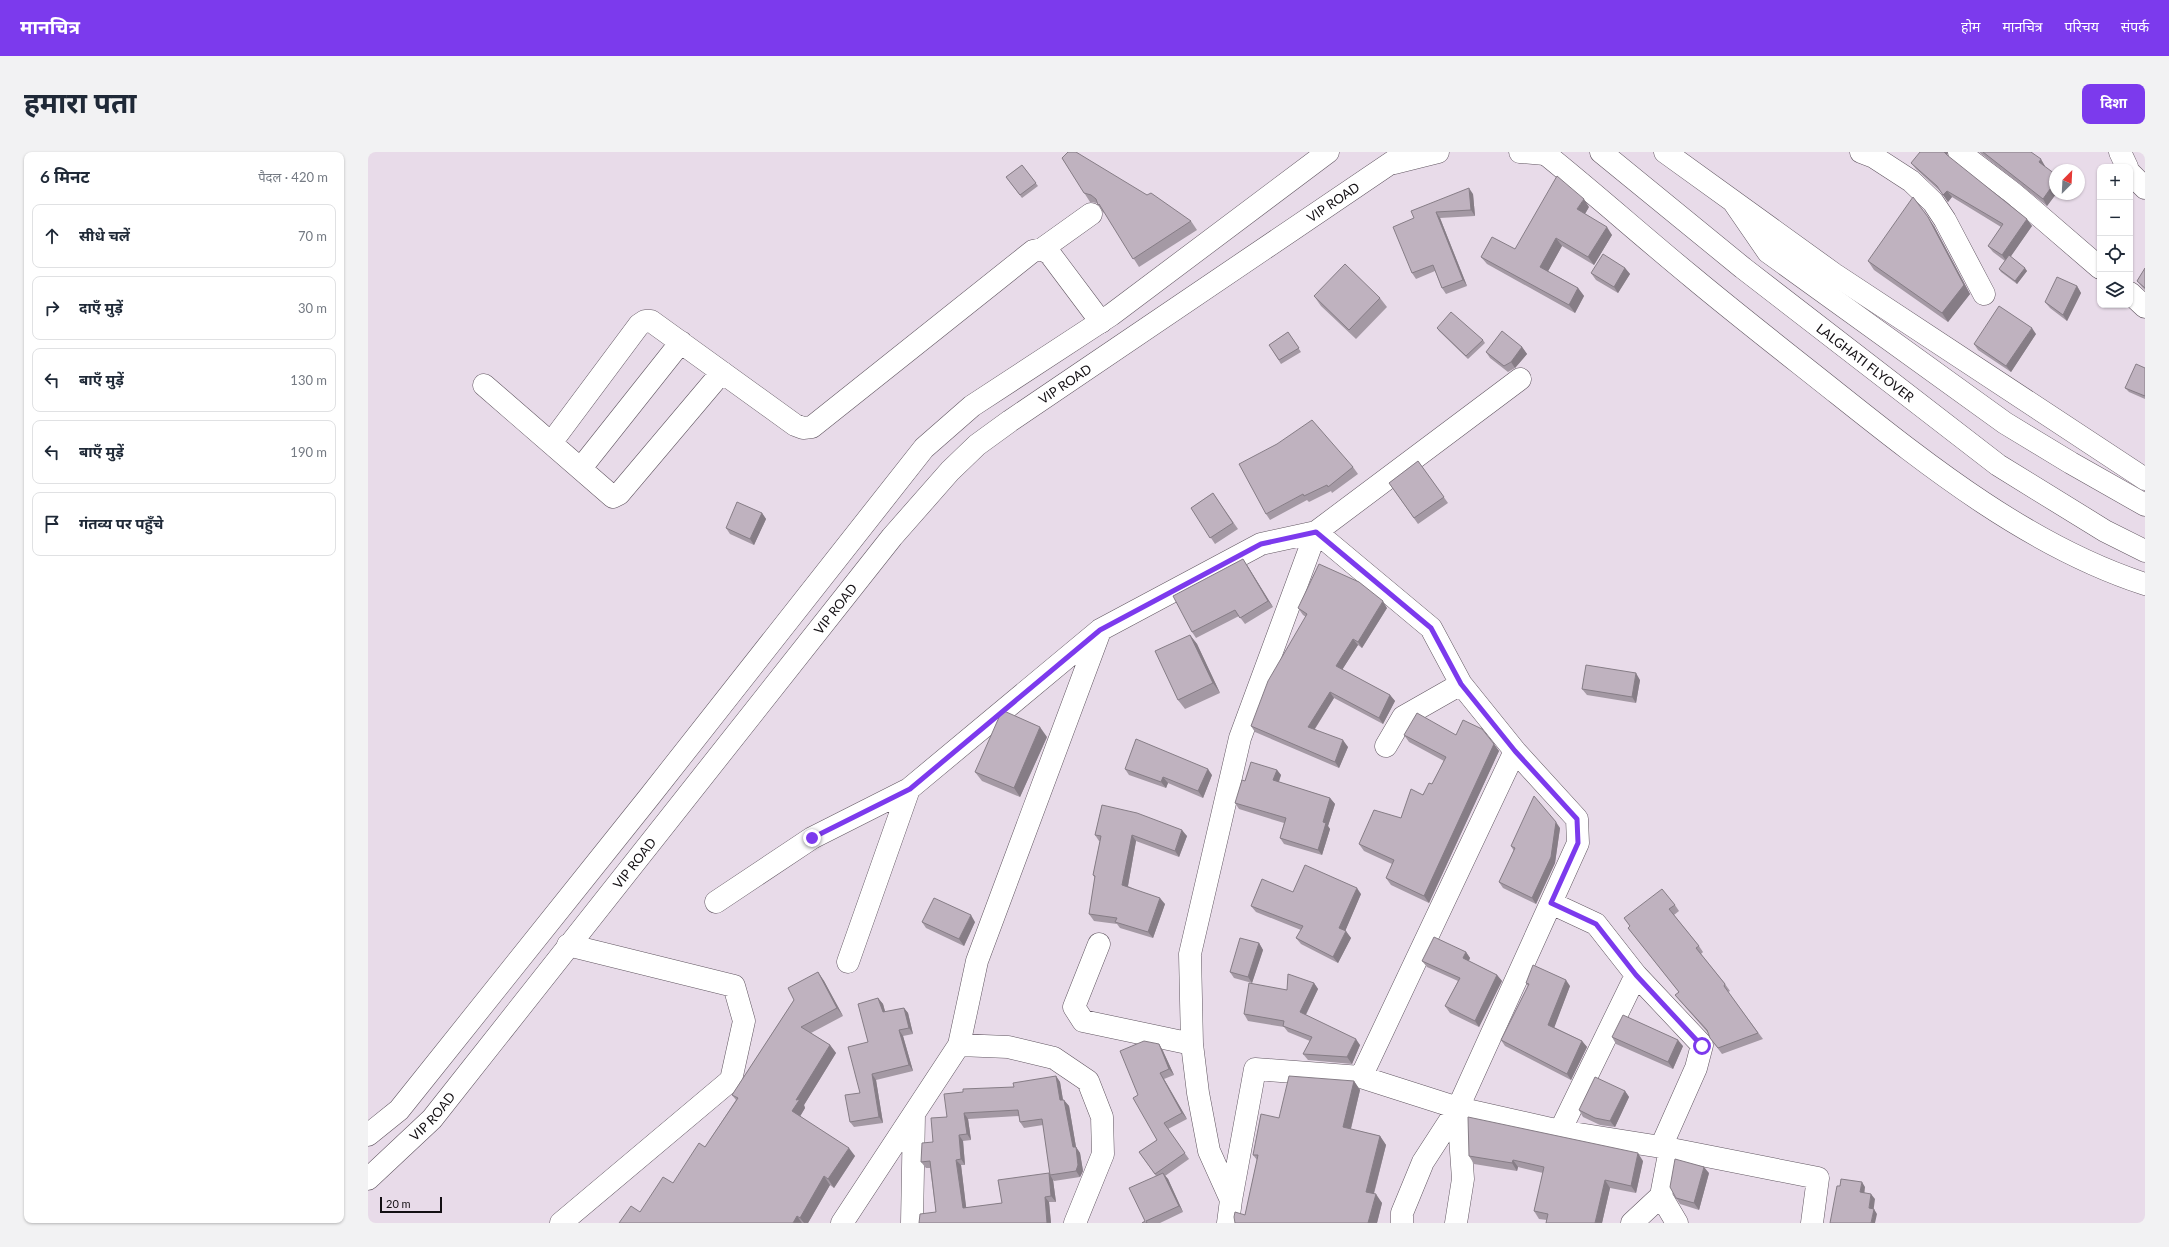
<!DOCTYPE html>
<html lang="hi">
<head>
<meta charset="utf-8">
<style>
	:root { --surface:#fff; --page:#f2f2f3; --text:#1f2937; --muted:#747a83; --line:#e0e1e3; --accent:#7c3aed }
	body { margin:0; font-family:Lato,"Noto Sans Devanagari",sans-serif; background:var(--page); color:var(--text) }
	.controls { position:absolute; right:12px; top:12px; display:grid; overflow:hidden; border-radius:8px; box-shadow:0 1px 3px #0004 }
	.controls button { width:36px; height:36px; display:grid; place-items:center; padding:0; border:0; border-bottom:1px solid var(--line); background:var(--surface); color:var(--text); font:20px sans-serif }
	.compass { position:absolute; left:1681px; top:12px; width:36px; height:36px; border-radius:50%; background:var(--surface); box-shadow:0 1px 3px #0004; rotate:24deg }
	.scale { position:absolute; left:12px; bottom:10px; width:62px; box-sizing:border-box; padding-left:4px; border:2px solid #130f13; border-top:0; font-size:11px; line-height:14px; white-space:nowrap; color:#130f13; -webkit-text-stroke:3px #e8dbe9; paint-order:stroke }
	.stop { position:absolute; width:12px; height:12px; margin:-9px; border:3px solid #7c3aed; border-radius:50%; background:#fff }
	.stop.end { background:#7c3aed; border-color:#fff; box-shadow:0 1px 4px #0008 }
	.list { margin:0; padding:0; list-style:none }
	h2 { display:flex; justify-content:space-between; align-items:center; height:52px; margin:0; padding:0 16px; font-size:17px }
	h2 small { font-size:13px; font-weight:400; color:var(--muted) }
	.list li { display:grid; grid-template-columns:26px 1fr auto; gap:12px; align-items:center; box-sizing:border-box; height:64px; margin:0 8px 8px; padding:0 8px; border:1px solid var(--line); border-radius:8px }
	.list b { display:block; font-size:15px; white-space:nowrap }
	.list em { font-size:13px; font-style:normal; color:var(--muted) }
	.icon { flex:none; width:22px; height:22px; fill:none; stroke:currentColor; stroke-width:2; stroke-linecap:round; stroke-linejoin:round }
	.map { position:relative; flex:none; width:1777px; height:1071px; overflow:hidden; border-radius:8px }
	header { display:flex; align-items:center; gap:24px; box-sizing:border-box; height:56px; padding:0 20px; background:var(--accent); color:#fff }
	header strong { font-size:19px }
	nav { display:flex; gap:22px; margin-inline-start:auto; font-size:14px }
	.intro { display:flex; align-items:center; justify-content:space-between; box-sizing:border-box; height:96px; padding:0 24px }
	h1 { margin:0; font-size:28px }
	.button { padding:10px 18px; border-radius:8px; background:var(--accent); color:#fff; font-size:14px; font-weight:700 }
	main { display:flex; gap:24px; padding:0 24px }
	aside { flex:1; background:var(--surface); border-radius:8px; box-shadow:0 1px 3px #0004 }
	.map>svg:first-child { display:block }
	.lines { fill:none; stroke-linecap:round; stroke-linejoin:round }
	.minor-casing { stroke:#615661; stroke-width:23 }
	.major-casing { stroke:#615661; stroke-width:23 }
	.minor { stroke:#fff; stroke-width:22 }
	.major { stroke:#fff; stroke-width:22 }
	.wall { fill:#a499a4; fill-rule:evenodd }
	.shaded-wall { fill:#867d86 }
	.building { fill:#bfb2bf; stroke:#867d86 }
	.route { stroke:#7c3aed; stroke-width:5 }
	.labels { text-anchor:middle; stroke-width:3; stroke-linejoin:round; paint-order:stroke }
	.street-label { font-size:13px; fill:#130f13; stroke:#e8dbe9 }
</style>
</head>
<body>
<header>
<strong>मानचित्र</strong>
<nav><a>होम</a><a>मानचित्र</a><a>परिचय</a><a>संपर्क</a></nav>
</header>
<div class="intro"><h1>हमारा पता</h1><a class="button">दिशा</a></div>
<main>
<aside>
<h2>6 मिनट<small>पैदल · 420 m</small></h2>
<ul class="list">
<li><svg class="icon" aria-label="ahead" viewBox="0 0 24 24"><path d="M12 20V5M6 11l6-6 6 6"/></svg><div><b>सीधे चलें</b></div><em>70 m</em></li>
<li><svg class="icon" aria-label="right" viewBox="0 0 24 24"><path d="M7 20v-9h11M14 6l5 5-5 5"/></svg><div><b>दाएँ मुड़ें</b></div><em>30 m</em></li>
<li><svg class="icon" aria-label="left" viewBox="0 0 24 24"><path d="M17 20v-9H6M10 6l-5 5 5 5"/></svg><div><b>बाएँ मुड़ें</b></div><em>130 m</em></li>
<li><svg class="icon" aria-label="left" viewBox="0 0 24 24"><path d="M17 20v-9H6M10 6l-5 5 5 5"/></svg><div><b>बाएँ मुड़ें</b></div><em>190 m</em></li>
<li><svg class="icon" aria-label="arrive" viewBox="0 0 24 24"><path d="M6 21V4h12l-3 4 3 4H6"/></svg><div><b>गंतव्य पर पहुँचे</b></div></li>
</ul>
</aside>
<div class="map">
<svg width="1777" height="1071" viewBox="0 0 1777 1071">
	<rect width="100%" height="100%" fill="#e8dbe9"/>
	<g class="lines">
		<defs>
			<path id="minor" d="M1493,0L1506,5L1543,29L1565,50L1577,68L1616,142
				M1591,0L1645,41L1732,116
				M1752,0L1759,15
				M1762,21L1777,36
				M1367,52L1400,100L1637,271L1703,311L1777,353
				M674,97L723,62
				M1762,141L1777,155
				M116,233L245,345L251,342L354,220
				M183,291L271,173L277,169H283L427,273L435,276L444,275L665,99L674,97L682,102L733,170
				M213,316L313,190
				M1018,594L1035,565L1093,532
				M348,750L444,686L541,637L732,478L893,392L948,380L1152,227
				M1183,751L1228,772L1268,823L1334,893L1328,916L1293,995
				M731,792L706,855L715,869L824,892
				M480,810L541,637
				M591,893L609,809L732,479
				M993,925L1147,599
				M1192,979L1268,823
				M1293,1044L1309,1071
				M863,1048L887,917L993,925L1090,956L1192,979L1293,995L1450,1026L1444,1071
				M193,1071L363,928L376,869L366,834L200,793
				M474,1071L591,893L640,895L686,906L720,929L734,965L735,1002L707,1071
				M544,1071L546,962
				M860,1071L863,1048L841,999L830,941L824,892L822,802L872,586L948,380L1063,476L1093,532L1147,599L1209,667L1210,691L1090,956L1055,1010L1034,1061V1071
				M1088,1071L1095,1027L1090,956
				M1264,1071L1293,1044L1302,997"/>
			<g id="major">
				<path d="M1152,0L1177,2"/>
				<path d="M1175,0C1225,40 1274,84 1324,125C1372,165 1421,203 1470,242C1563,316 1663,395 1777,432"/>
				<path id="s1" d="M1233,0L1375,116L1630,313L1737,379L1777,399"/>
				<path d="M1297,0L1466,122L1777,327"/>
				<path d="M1026,11L1070,0"/>
				<path d="M0,983L31,958L282,644L556,296L604,254L743,163L960,0"/>
				<path id="s2" d="M0,1027L64,967L524,385L582,319L609,293L642,269L1039,0"/>
			</g>
		</defs>
		<!-- minor casing -->
		<use href="#minor" class="minor-casing"/>
		<!-- major casing -->
		<use href="#major" class="major-casing"/>
		<!-- minor -->
		<use href="#minor" class="minor"/>
		<!-- major -->
		<use href="#major" class="major"/>
	</g>
	<!-- wall -->
	<path class="wall" d="M1611,0H1663L1677,14V15L1687,42H1688L1679,54Z
		M1579,4L1664,74L1642,105L1659,119L1649,132L1633,120L1631,117L1637,109L1625,100L1620,94L1633,75L1584,45L1580,50L1574,41L1548,17L1543,11Z
		M694,6L823,69L829,78L771,115L736,60L735,61L729,51L722,50Z
		M654,13L670,34L654,46L638,25Z
		M1105,42L1107,64L1072,66L1099,134L1078,142L1074,136L1067,119L1048,127L1044,121L1046,66Z
		M1221,55L1217,62L1244,83L1226,113L1194,94L1180,119L1210,136L1216,144L1207,161L1119,112L1113,105L1147,97Z
		M1566,74L1602,142L1580,170L1506,118L1500,109Z
		M1257,116L1262,122L1250,141L1228,128L1223,121Z
		M1777,116V138L1774,135L1769,129Z
		M1709,134L1713,141L1699,169L1682,156L1677,150Z
		M946,144L1012,146L1019,155L988,187L953,154Z
		M1069,176L1115,188L1117,191L1100,207L1071,179Z
		M920,180L933,200L913,212L901,193Z
		M1668,182L1643,220L1610,198L1606,192Z
		M1154,195L1159,202L1147,216L1140,220L1122,206L1118,200Z
		M1777,216V247L1761,240L1757,236Z
		M1050,309L1080,351L1050,372L1021,331Z
		M985,315L990,322L964,341L963,339L941,350L939,348L902,368L898,362Z
		M845,341L870,377L847,392L823,356Z
		M394,361L398,367L386,393L362,382L358,376Z
		M879,413L905,455L877,472L871,464L828,486L824,480Z
		M930,456H1019L994,496L990,493L974,518L1022,543L1027,549L1015,572L966,546L947,577L980,595L971,616L887,580L883,574L938,465L935,463Z
		M822,483L829,492L852,541L817,557L810,548Z
		M1272,528L1268,551L1219,543L1214,537Z
		M1036,583H1088L1126,592L1131,599L1061,751L1023,733L1018,726L1024,712L996,699L991,692L1033,666L1064,632L1076,609L1041,590Z
		M679,585L652,645L614,629L607,620Z
		M757,617L844,623L835,646L800,631L798,636L761,623Z
		M909,618L913,623L911,630L962,646L967,652L960,674L962,677L954,703L916,692L912,686L916,671L871,657L867,651L877,629Z
		M734,653L819,684L811,705L768,689L760,734L797,752L785,786L752,776L749,772L726,769L721,762L727,726L725,723L732,689H731L727,683Z
		M1192,676L1187,711L1168,752L1135,736L1131,730L1146,699L1143,694Z
		M925,740L993,742L977,779L983,786L970,811L933,792L928,786L933,778L888,760L883,754Z
		M1307,753L1311,759L1306,763L1331,794L1335,800L1333,802L1357,832L1362,839L1360,840L1395,887L1354,902L1342,886L1340,881L1312,849L1307,843L1311,840L1260,776L1262,774L1256,766Z
		M554,770H607L596,794L558,776Z
		M891,791L895,798L884,831L866,826L862,820Z
		M1098,800L1102,806L1101,809L1129,823L1134,829L1111,875L1082,861L1077,854L1090,829L1059,815L1054,809Z
		M450,820L456,829L475,864L443,881L462,893L468,901L436,953L437,956L432,964L487,1004L466,1036L462,1033L440,1071H251L272,1060L305,1031L337,995L368,948L364,943L426,848Z
		M946,831L950,837L938,863L992,893L984,912L940,908L935,902L942,889L920,880L916,875L880,869L876,862L919,838Z
		M1158,831L1202,834L1186,875L1214,889L1219,895L1203,928L1137,894L1133,888L1160,834Z
		M510,846L515,852L517,860L536,856L540,861L545,882L535,884L545,919L508,928L515,971L486,975L482,970L492,941L500,890Z
		M1244,885L1315,894L1305,917L1248,892Z
		M791,892L795,899L806,923L796,927L819,967L800,977L821,1007L797,1024L800,1027L815,1060L792,1071H774L777,1069L788,1024L771,1000L789,988L770,943Z
		M688,924L692,930L695,948L701,954L708,995L712,1001L715,1019L712,1025L686,1029L685,1028L688,1050H681L683,1071H551L568,1060L562,1016H558L553,1010L579,965L646,935ZM651,964L652,970L656,976L675,973L682,1022L634,1051L598,1056L593,1013H597L595,989L603,988L600,967Z
		M986,929L992,938L983,977L1012,984L1018,993L1006,1042L1014,1051L1009,1071H867L877,1063L889,1008L885,1003L911,966Z
		M1257,939L1261,945L1247,975L1232,973L1215,965L1211,958Z
		M1101,1004L1275,1009L1268,1041L1242,1036L1234,1071H1178L1179,1068L1171,1067L1166,1059L1175,1021L1150,1015L1149,1019L1106,1012Z
		M1341,1021L1331,1058L1312,1052L1308,1046Z"/>
	<!-- shaded-wall -->
	<path class="shaded-wall" d="M1576,0H1580L1579,4Z
		M1673,7L1677,14L1675,17L1671,10Z
		M1687,30V42H1688L1679,54L1675,47Z
		M1101,36L1105,42L1107,64L1103,58Z
		M1579,39L1584,45L1580,50L1575,43Z
		M1216,47L1221,55L1215,65L1209,57Z
		M1068,60L1072,66L1099,134L1095,128Z
		M1560,65L1566,74L1602,142L1580,170L1574,161Z
		M1659,67L1664,74L1639,110L1634,103Z
		M1239,75L1244,83L1226,113L1220,105Z
		M1188,86L1194,94L1178,123L1172,115Z
		M1257,116L1262,122L1250,141L1246,135Z
		M1657,116L1659,119L1649,132L1647,129Z
		M1709,134L1713,141L1699,169L1695,163Z
		M1210,136L1216,144L1207,161L1201,153Z
		M1664,176L1668,182L1643,220L1638,214Z
		M1154,195L1159,202L1147,216L1143,210Z
		M394,361L398,367L386,393L382,387Z
		M875,407L879,413L905,455L900,449Z
		M1015,449L1019,456L994,496L990,490Z
		M822,483L829,492L852,541L845,531Z
		M985,487L990,493L972,521L968,514Z
		M1268,521L1272,528L1268,551L1264,545Z
		M962,540L966,546L944,581L940,575Z
		M1022,543L1027,549L1015,572L1011,566Z
		M672,575L679,585L652,645L646,636Z
		M975,588L980,595L971,616L967,610Z
		M1126,592L1131,599L1061,751L1056,744Z
		M840,617L844,623L835,646L830,639Z
		M909,618L913,623L909,634L905,628Z
		M795,625L800,631L798,636L793,630Z
		M962,646L967,652L960,674L962,677L954,703L950,698L955,670Z
		M1188,670L1192,676L1187,711L1168,752L1164,746Z
		M814,678L819,684L811,705L807,699Z
		M764,683L768,689L759,739L754,733Z
		M989,736L993,742L976,782L971,776Z
		M792,746L797,752L785,786L780,780Z
		M603,763L607,770L596,794L591,787Z
		M978,779L983,786L970,811L965,805Z
		M891,791L895,798L884,831L880,825Z
		M1098,800L1102,806L1099,812L1095,806Z
		M450,820L456,829L475,864L469,856Z
		M1129,823L1134,829L1111,875L1107,869Z
		M1198,828L1202,834L1185,879L1180,873Z
		M946,831L950,837L936,866L932,860Z
		M510,846L515,852L519,866L515,860Z
		M536,856L540,861L545,882L541,876Z
		M531,878L535,884L545,919L541,913Z
		M988,887L992,893L984,912L979,905Z
		M1310,888L1315,894L1305,917L1300,910Z
		M1214,889L1219,895L1203,928L1199,922Z
		M791,892L795,899L806,923L801,917Z
		M462,893L468,901L436,953L437,956L430,968L424,959L428,948Z
		M792,921L796,927L819,967L814,961Z
		M504,922L508,928L515,971L511,965Z
		M688,924L692,930L696,954L692,948Z
		M986,929L992,938L981,984L975,975Z
		M1257,939L1261,945L1247,975L1242,969Z
		M696,948L701,954L708,995L712,1001L715,1019L712,1025L708,1019L705,995Z
		M596,961L600,967L603,988L599,982Z
		M591,983L595,989L597,1013L593,1007Z
		M1012,984L1018,993L1004,1048L998,1040Z
		M481,996L487,1004L466,1036L460,1027Z
		M1270,1001L1275,1009L1268,1041L1263,1034Z
		M588,1008L593,1013L599,1062L595,1056Z
		M1145,1008L1150,1015L1149,1019L1144,1011Z
		M1336,1015L1341,1021L1331,1058L1326,1051Z
		M681,1021L685,1028L688,1050L683,1044Z
		M795,1021L800,1027L815,1060L811,1054Z
		M456,1024L462,1033L440,1071H436L432,1066Z
		M1237,1028L1242,1036L1234,1071H1227Z
		M1494,1030L1497,1035L1496,1045L1492,1040Z
		M1008,1042L1014,1051L1009,1071H1000Z
		M1503,1042L1507,1047L1505,1062L1501,1056Z
		M677,1045L681,1050L683,1071H679Z
		M1506,1057L1509,1062L1507,1071H1503Z
		M429,1064L434,1071H425Z"/>
	<!-- building -->
	<path class="building" d="M700,0H708L779,43L783,41L823,69L765,107L731,52L730,53L728,47L723,43L716,41L694,6Z
		M1552,0H1576L1579,3L1659,67L1634,103L1620,94L1635,72L1579,39L1575,43L1569,34L1543,11Z
		M1615,0H1663L1673,7L1671,10L1687,22V30L1675,47Z
		M654,13L668,31L652,43L638,25Z
		M1189,24L1216,47L1209,57L1239,75L1220,105L1188,86L1172,115L1210,136L1201,153L1113,105L1124,85L1147,97Z
		M1101,36L1103,58L1068,60L1095,128L1074,136L1065,113L1044,121L1025,75L1046,66L1043,59Z
		M1545,45L1560,65L1596,133L1574,161L1500,109Z
		M1235,102L1257,116L1246,135L1223,121Z
		M1641,103L1657,116L1647,129L1631,117Z
		M977,112L1012,146L981,178L946,144Z
		M1777,116V136L1769,129Z
		M1689,125L1709,134L1695,163L1677,150Z
		M1631,154L1664,176L1638,214L1606,192Z
		M1083,160L1115,188L1098,204L1069,176Z
		M1134,179L1154,195L1143,210L1136,214L1118,200Z
		M920,180L931,196L911,208L901,193Z
		M1768,212L1777,216V244L1757,236Z
		M944,268L985,315L960,335L959,333L936,344L935,342L898,362L871,312L909,292Z
		M1050,309L1076,345L1046,366L1021,331Z
		M845,341L865,371L842,386L823,356Z
		M369,350L394,361L382,387L358,376Z
		M875,407L900,449L872,466L867,458L824,480L805,444Z
		M951,412L991,430L1015,449L990,490L985,487L968,514L1022,543L1011,566L962,540L940,575L975,588L967,610L883,574L900,529L939,462L930,456Z
		M822,483L845,531L810,548L787,499Z
		M1218,513L1268,521L1264,545L1214,537Z
		M636,559L672,575L646,636L607,620L632,563Z
		M1049,561L1088,583L1095,568L1114,577L1126,592L1056,744L1018,726L1026,708L991,692L1006,658L1033,666L1043,637L1055,643L1061,631L1064,632L1078,605L1036,583Z
		M768,587L840,617L830,639L795,625L793,630L757,617Z
		M883,610L909,618L905,628L962,646L955,670L958,671L950,698L912,686L918,666L867,651L874,628L877,629Z
		M1166,644L1188,670L1183,705L1164,746L1131,730L1147,696L1143,694Z
		M734,653L769,661L814,678L807,699L764,683L754,733L792,746L780,780L747,770L749,766L721,762L727,724L725,723L733,684L727,683Z
		M937,713L989,736L971,776L978,779L965,805L928,786L935,774L883,754L894,727L925,740Z
		M1294,737L1307,753L1301,757L1331,794L1328,796L1357,832L1356,834L1390,881L1350,896L1342,886L1339,878L1307,843L1311,840L1260,776L1262,774L1256,766Z
		M566,746L603,763L591,787L554,770Z
		M1066,785L1098,800L1095,806L1129,823L1107,869L1077,854L1092,826L1054,809Z
		M872,786L891,791L880,825L862,820Z
		M1165,813L1198,828L1180,873L1214,889L1199,922L1133,888L1161,832L1158,831Z
		M450,820L469,856L433,875L462,893L428,948L432,947L424,959L481,996L460,1027L456,1024L432,1066L429,1064L425,1071H251L263,1054L272,1060L295,1025L305,1031L331,991L337,995L370,946L364,943L426,848L420,836Z
		M920,822L946,831L932,860L988,887L979,905L935,902L944,885L915,874L916,869L876,862L881,831L919,838Z
		M510,846L515,860L536,856L541,876L531,878L541,913L504,922L511,965L482,970L477,943L492,941L480,895L500,890L490,852Z
		M1255,863L1310,888L1300,910L1244,885Z
		M776,889L791,892L801,917L792,921L814,961L796,971L817,1001L787,1022L771,1000L789,988L765,946L770,943L752,899Z
		M688,924L692,948H696L705,995H708L710,1013L708,1019L682,1023L674,967L652,970L650,958L596,961L599,982L591,983L593,1007L588,1008L595,1056L634,1051L630,1028L681,1021L683,1044L677,1045L679,1071H551L552,1062L568,1060L562,1009L553,1010L554,991L565,990L563,966L579,965L576,942L595,940V937L646,935L645,931Z
		M921,924L986,929L975,975L1012,984L998,1040L1008,1042L1000,1071H867L866,1065L867,1060L877,1063L890,1003H885L893,962L911,966Z
		M1227,925L1257,939L1242,969L1227,966L1211,958Z
		M1100,965L1270,1001L1263,1034L1237,1028L1227,1071H1178L1180,1062L1166,1059L1176,1015L1145,1008L1144,1011L1101,1004Z
		M1307,1007L1336,1015L1326,1051L1308,1046L1302,1035Z
		M795,1021L811,1054L778,1069L779,1071H774L777,1069L761,1036Z
		M1473,1027L1494,1030L1492,1040L1503,1042L1501,1056L1506,1057L1503,1071H1462L1469,1034H1472Z"/>
	<g class="lines">
		<!-- route -->
		<path class="route" d="M444,686L542,637L732,478L893,392L948,380L1063,476L1093,532L1147,599L1209,667L1210,691L1183,751L1228,772L1268,823L1334,894"/>
	</g>
	<g class="labels">
		<!-- street labels -->
		<g class="street-label">
			<text dy="5" stroke="none"><textPath href="#s2" startOffset="1386">VIP ROAD</textPath></text>
			<text dy="5" stroke="none"><textPath href="#s1" startOffset="338">LALGHATI FLYOVER</textPath></text>
			<text dy="5" stroke="none"><textPath href="#s2" startOffset="1062">VIP ROAD</textPath></text>
			<text dy="5" stroke="none"><textPath href="#s2" startOffset="738">VIP ROAD</textPath></text>
			<text dy="5" stroke="none"><textPath href="#s2" startOffset="414">VIP ROAD</textPath></text>
			<text dy="5" stroke="none"><textPath href="#s2" startOffset="90">VIP ROAD</textPath></text>
		</g>
	</g>
</svg>
<div class="controls">
<button>+</button>
<button>−</button>
<button><svg class="icon" aria-label="locate" viewBox="0 0 24 24"><circle cx="12" cy="12" r="6"/><path d="M12 2v4M12 18v4M2 12h4M18 12h4"/></svg></button>
<button><svg class="icon" aria-label="layers" viewBox="0 0 24 24"><path d="M12 4l9 5-9 5-9-5zM3 14l9 5 9-5"/></svg></button>
</div>
<svg class="compass" viewBox="-18 -18 36 36"><path d="M0-13l5 13h-10z" fill="#e53935"/><path d="M0 13l5-13h-10z" fill="#747a83"/></svg>
<div class="scale">20 m</div>
<div class="stop" style="left:1334px;top:894px"></div>
<div class="stop end" style="left:444px;top:686px"></div>
</div>
</main>
</body>
</html>
